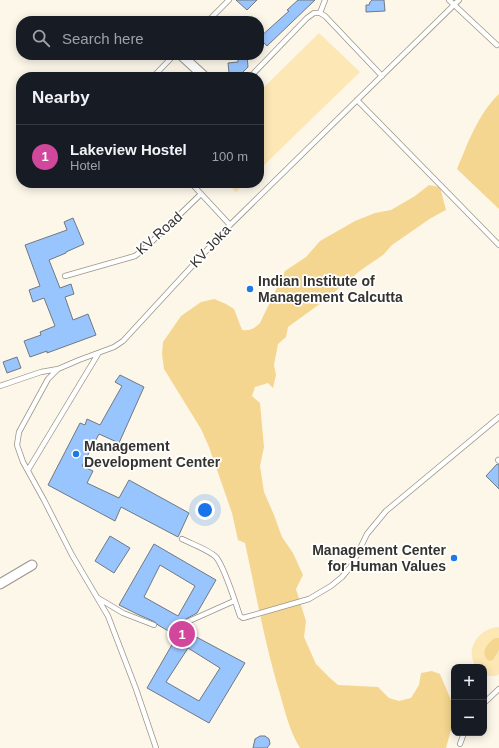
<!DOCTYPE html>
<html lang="en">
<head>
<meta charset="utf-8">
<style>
	:root { --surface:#171b24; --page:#20242c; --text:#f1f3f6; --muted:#9ea1a6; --line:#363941; --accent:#1d7ae3 }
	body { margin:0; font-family:Helvetica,sans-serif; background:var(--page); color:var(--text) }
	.controls { position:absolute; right:12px; bottom:12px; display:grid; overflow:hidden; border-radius:8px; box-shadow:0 2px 10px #0003 }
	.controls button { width:36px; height:36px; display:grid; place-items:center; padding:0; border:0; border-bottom:1px solid var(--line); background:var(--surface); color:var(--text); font:20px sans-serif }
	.you { position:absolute; left:205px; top:510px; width:14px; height:14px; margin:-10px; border:3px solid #fff; border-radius:50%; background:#1a73e8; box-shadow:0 0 0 6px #1a73e833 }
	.badge { display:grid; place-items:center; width:26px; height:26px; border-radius:50%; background:var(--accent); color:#fff; font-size:13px; font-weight:700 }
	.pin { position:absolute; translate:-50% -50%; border:2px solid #fff; box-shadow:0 1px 4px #0006 }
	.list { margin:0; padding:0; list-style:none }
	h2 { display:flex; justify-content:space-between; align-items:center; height:52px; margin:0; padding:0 16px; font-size:17px }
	h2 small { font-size:13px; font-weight:400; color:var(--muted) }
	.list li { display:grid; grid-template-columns:26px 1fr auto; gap:12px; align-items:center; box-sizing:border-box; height:64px; padding:0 16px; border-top:1px solid var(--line) }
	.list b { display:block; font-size:15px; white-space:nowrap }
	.list p { margin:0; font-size:13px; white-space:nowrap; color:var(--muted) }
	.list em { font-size:13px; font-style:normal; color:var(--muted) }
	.icon { flex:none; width:22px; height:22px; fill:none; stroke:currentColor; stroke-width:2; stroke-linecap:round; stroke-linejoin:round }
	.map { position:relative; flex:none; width:499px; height:748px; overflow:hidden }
	.search { position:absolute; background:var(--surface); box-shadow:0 2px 10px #0003; left:16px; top:16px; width:248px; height:44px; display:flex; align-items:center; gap:10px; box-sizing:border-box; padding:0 14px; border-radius:16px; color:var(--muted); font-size:15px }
	.panel { position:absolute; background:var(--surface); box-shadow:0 2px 10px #0003; left:16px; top:72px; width:248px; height:116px; border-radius:16px }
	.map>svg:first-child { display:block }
	.green { fill:#fde7b4 }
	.water { fill:#f4d690 }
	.building { fill:#99c5ff; stroke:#707882; fill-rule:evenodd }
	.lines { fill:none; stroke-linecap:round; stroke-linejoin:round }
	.lane-casing { stroke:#9a9588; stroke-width:6 }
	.street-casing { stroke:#9a9588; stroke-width:11 }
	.lane { stroke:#fff; stroke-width:4.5 }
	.street { stroke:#fff; stroke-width:9 }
	.poi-dot { fill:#1d7ae3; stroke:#fff; stroke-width:1.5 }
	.labels { text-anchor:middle; stroke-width:3.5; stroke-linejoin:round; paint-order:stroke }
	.street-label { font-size:14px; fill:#35332e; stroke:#fff }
	.poi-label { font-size:14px; font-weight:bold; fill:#35332e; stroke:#fff; text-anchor:start }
</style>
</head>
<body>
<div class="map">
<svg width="499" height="748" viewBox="0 0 499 748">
	<rect width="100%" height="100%" fill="#fdf7ea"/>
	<!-- green -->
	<path class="green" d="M319,33L360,72L259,170V92Z
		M228,183H245L236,192Z
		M499,627V674L496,676H484V667H476C464,649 479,628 499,627Z"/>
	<!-- water -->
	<path class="water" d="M499,94V209L457,169C468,143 478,114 499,94Z
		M429,185L440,187L446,210L431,218L392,245L383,255L361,270L321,303L288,327L286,337L278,344L274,365L276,375L273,388L268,383L255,387L252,396L260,403L264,447L260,466L264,492L274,515L282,537L293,553L303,575L296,589L306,621L304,637L316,664L330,678L338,685L378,687L389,698L399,701L411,698L419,685L421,673L432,671L440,674L453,705L454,719L446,748H300C290,732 285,712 280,694C265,644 256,594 245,543L238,540L232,513L209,447L201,429L164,369L162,354L163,342L181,316L201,302L214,299L226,304L234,309L242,330C250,331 254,329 260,323L285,271L306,257L320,241L355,221L375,213L391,210L415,196Z
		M495,638H499V650L493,660L489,661C479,654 487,643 495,638Z"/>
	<!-- building -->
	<path class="building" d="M236,0H257L247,10Z
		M298,0H315L267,46L259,38L289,11L287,10Z
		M372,0H384L385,11L366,12V5H369L370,2Z
		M238,55H247L248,67L242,73H229L228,63L238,62Z
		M73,218L84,244L66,252V253L49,260L60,288L71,284L74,294L65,297L73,320L88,314L96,335L47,353V351L30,357L24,341L41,335L40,332L55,326L44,298L33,302L29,290L40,286L25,245L67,230L64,222Z
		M17,357L21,368L7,373L3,362Z
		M120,375L144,387L119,443L99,434L82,466L93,471L87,483L119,498L129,480L189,513L178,537L121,507L115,521L48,485L80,423L85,425L87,419L100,425L122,386L115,382Z
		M497,464L499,465V489L486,476Z
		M110,536L130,548L114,573L95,561Z
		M154,544L216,580L197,613L184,620L183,623L185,625L191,624L187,632L245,663L209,723L147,688L177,636L158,625L155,622L137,614L119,605ZM160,565L195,586L178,616L144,597ZM188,648L220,668L199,701L166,682Z
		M260,736H265L269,739L270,744L267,748H253L255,739Z"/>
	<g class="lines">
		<defs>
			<path id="lane" d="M449,0L497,45
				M320,13L325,16L382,76
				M320,13L325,0
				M208,21L229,0
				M153,77L174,55
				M250,77L307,18L314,13H320
				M357,100L499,245
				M191,183L230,225
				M65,276L135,256L143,250L201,194
				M0,386L41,372L58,369
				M498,460L499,461
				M28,470L98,354
				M182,539C192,544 209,550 216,557C225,568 235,602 240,616L243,618L309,599L331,586L342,577L352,565L367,534L386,511L499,417
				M98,598L123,613L154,625
				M187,622L234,601
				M484,703L499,689
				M460,744L464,733
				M156,748L136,689L108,616L72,555L44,500L23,462L17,445L19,432L48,379L58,369L79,360L114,347L123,341L230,225L459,0"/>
			<path id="street" d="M181,55L205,77
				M0,584L32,565"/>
		</defs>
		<!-- lane casing -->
		<use href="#lane" class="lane-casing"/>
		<!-- street casing -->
		<use href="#street" class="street-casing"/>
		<!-- lane -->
		<use href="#lane" class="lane"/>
		<!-- street -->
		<use href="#street" class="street"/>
	</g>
	<!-- markers -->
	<g class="poi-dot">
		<circle cx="250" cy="289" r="4"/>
		<circle cx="76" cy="454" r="4"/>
		<circle cx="454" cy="558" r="4"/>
	</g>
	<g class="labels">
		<!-- street labels -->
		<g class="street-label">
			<text transform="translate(159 233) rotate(-42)" y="5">KV Road</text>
			<text transform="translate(210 246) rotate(-47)" y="5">KV Joka</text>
		</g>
		<!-- poi labels -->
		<g class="poi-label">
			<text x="258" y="286">Indian Institute of<tspan x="258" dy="16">Management Calcutta</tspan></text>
			<text x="84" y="451">Management<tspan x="84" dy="16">Development Center</tspan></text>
			<text x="446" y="555" text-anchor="end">Management Center<tspan x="446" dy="16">for Human Values</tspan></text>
		</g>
	</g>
</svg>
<div class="controls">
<button>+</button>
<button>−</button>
</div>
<div class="you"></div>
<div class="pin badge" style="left:182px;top:634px;background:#d1479c">1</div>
<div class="search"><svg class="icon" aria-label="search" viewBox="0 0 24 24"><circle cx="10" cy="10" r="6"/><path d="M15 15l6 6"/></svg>Search here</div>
<section class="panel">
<h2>Nearby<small></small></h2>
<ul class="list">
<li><span class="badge" style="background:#d1479c">1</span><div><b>Lakeview Hostel</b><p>Hotel</p></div><em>100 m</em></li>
</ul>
</section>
</div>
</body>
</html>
